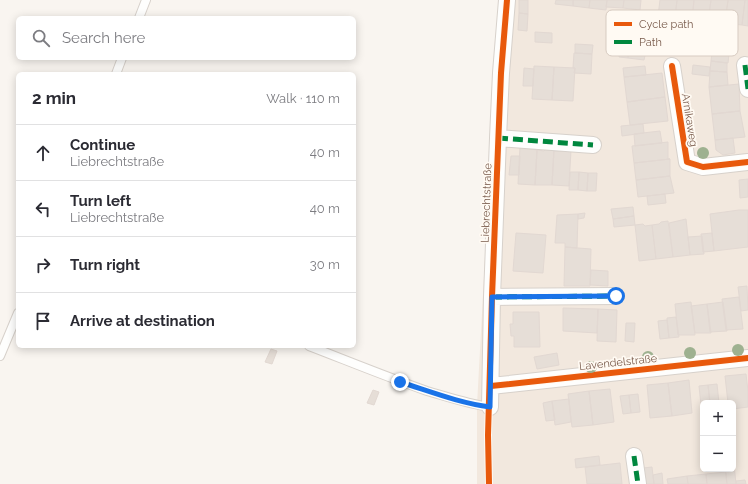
<!DOCTYPE html>
<html lang="en">
<head>
<meta charset="utf-8">
<style>
	:root { --surface:#fff; --page:#f7f7f7; --text:#2b2b33; --muted:#7c7c81; --line:#e1e1e2 }
	body { margin:0; font-family:Raleway,sans-serif; background:var(--page); color:var(--text) }
	.controls { position:absolute; right:12px; bottom:12px; display:grid; overflow:hidden; border-radius:6px; box-shadow:0 2px 10px #0003 }
	.controls button { width:36px; height:36px; display:grid; place-items:center; padding:0; border:0; border-bottom:1px solid var(--line); background:var(--surface); color:var(--text); font:20px sans-serif }
	.stop { position:absolute; width:12px; height:12px; margin:-9px; border:3px solid #1a73e8; border-radius:50%; background:#fff }
	.stop.end { background:#1a73e8; border-color:#fff; box-shadow:0 1px 4px #0008 }
	.list { margin:0; padding:0; list-style:none }
	h2 { display:flex; justify-content:space-between; align-items:center; height:52px; margin:0; padding:0 16px; font-size:17px }
	h2 small { font-size:13px; font-weight:400; color:var(--muted) }
	.list li { display:grid; grid-template-columns:26px 1fr auto; gap:12px; align-items:center; box-sizing:border-box; height:56px; padding:0 16px; border-top:1px solid var(--line) }
	.list b { display:block; font-size:15px; white-space:nowrap }
	.list p { margin:0; font-size:13px; white-space:nowrap; color:var(--muted) }
	.list em { font-size:13px; font-style:normal; color:var(--muted) }
	.icon { flex:none; width:22px; height:22px; fill:none; stroke:currentColor; stroke-width:2; stroke-linecap:round; stroke-linejoin:round }
	.map { position:relative; flex:none; width:748px; height:484px; overflow:hidden }
	.search { position:absolute; background:var(--surface); box-shadow:0 2px 10px #0003; left:16px; top:16px; width:340px; height:44px; display:flex; align-items:center; gap:10px; box-sizing:border-box; padding:0 14px; border-radius:6px; color:var(--muted); font-size:15px }
	.panel { position:absolute; background:var(--surface); box-shadow:0 2px 10px #0003; left:16px; top:72px; width:340px; height:276px; border-radius:6px }
	.map>svg:first-child { display:block }
	.residential { fill:#f2e8de; fill-rule:evenodd }
	.building { fill:#e6ded7; stroke:#e2d8d2 }
	.lines { fill:none; stroke-linecap:round; stroke-linejoin:round }
	.lane-casing { stroke:#d7d1cb; stroke-width:10 }
	.street-casing { stroke:#d7d1cb; stroke-width:18 }
	.lane { stroke:#fefefd; stroke-width:8 }
	.street { stroke:#fefefd; stroke-width:16 }
	.quiet { stroke:#00873e; stroke-width:5; stroke-dasharray:10 5; stroke-linecap:butt }
	.cycleway-casing { stroke:#fffaf3; stroke-width:8 }
	.cycleway { stroke:#e8590c; stroke-width:6 }
	.tree { fill:#9eb190 }
	.route { stroke:#1a73e8; stroke-width:5 }
	.labels { text-anchor:middle; stroke-width:3.5; stroke-linejoin:round; paint-order:stroke }
	.street-label { font-size:11px; fill:#7a5c4d; stroke:#fffaf3 }
	.key { fill:#fffaf3; stroke:#d7cbc1; stroke-width:1 }
	.key-label { font-size:11px; fill:#7a5c4d }
</style>
</head>
<body>
<div class="map">
<svg width="748" height="484" viewBox="0 0 748 484">
	<rect width="100%" height="100%" fill="#f9f5f0"/>
	<!-- residential -->
	<path class="residential" d="M499,0H748V484H477V405ZM703,403H733V469H703Z"/>
	<!-- building -->
	<path class="building" d="M519,0H528V14L519,13Z
		M556,0H573V6L555,4Z
		M573,0H590L589,8L573,6Z
		M590,0H607L606,10L589,8Z
		M607,0H624L623,8L606,7Z
		M624,0H641L640,10L623,8Z
		M660,0H677L675,18L658,16Z
		M677,0H694L692,19L675,18Z
		M694,0H711L708,21L692,19Z
		M711,0H728L725,23L708,21Z
		M728,0H745L742,25L725,23Z
		M745,0H748V26L742,25Z
		M519,13L528,14L527,31L518,30Z
		M535,32L552,33V43L535,42Z
		M575,44L593,45L592,54L575,53Z
		M620,48L629,49L628,58L619,57Z
		M629,49L646,51L644,60L628,58Z
		M712,52L729,54L728,63L711,61Z
		M574,53L592,54L591,74L574,73L575,68H573Z
		M711,61L727,63V72L710,71Z
		M693,65L710,67L709,76L692,74Z
		M534,66L554,67L552,100L532,99Z
		M645,66L646,75L624,77L623,68Z
		M554,67L575,68L573,101L552,100Z
		M524,68L534,69L533,86H523Z
		M710,71L727,72L728,85L709,87Z
		M662,73L665,97L627,102L624,77Z
		M739,84L740,111L712,114L709,87Z
		M665,97L668,121L630,125L627,102Z
		M740,111L745,137L715,140L712,114Z
		M643,124L644,133L622,136L621,126Z
		M660,131L662,143L635,146L634,134Z
		M733,138L735,153L723,155L716,150L715,140Z
		M668,142V159H670L634,163L632,146Z
		M520,147L537,150L535,185L518,184Z
		M546,149H554L552,185H535L537,150L544,151Z
		M554,149L555,151H561L563,150H571L569,186L552,185Z
		M511,156H520L519,175H509Z
		M670,159V176L636,180L634,163Z
		M570,172H579L578,190H569Z
		M579,172L588,173L587,191L578,190Z
		M588,173H597L596,191H587Z
		M670,176L674,193L638,197L636,180Z
		M748,179V197L740,198L739,180Z
		M665,194L666,203L648,205L647,196Z
		M633,207L634,216L613,219L611,209Z
		M739,210H748V247L714,251L710,214Z
		M585,213L584,218L578,219V214Z
		M578,214L577,248L565,247V243H555L557,215Z
		M634,216L635,225L614,227L613,219Z
		M686,219L690,255L673,257L669,223Z
		M668,221L673,257L656,259L652,225L659,224L661,222Z
		M643,224L645,226L652,225L656,259L639,261L635,225Z
		M516,233L546,235L543,273L513,271Z
		M712,233L714,251L703,252L701,234Z
		M702,236L704,254L690,255L688,237Z
		M565,247L591,249L590,286H564Z
		M591,270L608,271V286L590,285Z
		M747,286L748,310L741,311L738,287Z
		M739,297L743,329L726,330L722,299Z
		M691,302L695,335H678L675,304Z
		M723,302L727,331L710,332L707,304Z
		M707,304L711,333H695L691,306Z
		M563,308L598,309L597,333L563,331Z
		M598,309L617,310L616,342L597,341Z
		M513,312H539L540,347H514V336H511L510,324H513Z
		M676,317L679,337L669,338L667,318Z
		M667,320L669,338L660,339L658,321Z
		M626,323H635L634,342L625,341Z
		M271,349L277,351L272,364L265,362Z
		M557,353L559,365L537,369L534,357Z
		M746,374L748,391V407L733,409V403H728L725,376Z
		M689,380L692,413L672,416L668,383Z
		M668,383L672,416L650,418L647,385Z
		M717,384L719,403H710L708,385Z
		M708,385L710,403H703V405H701L699,386Z
		M610,389L614,422L593,425L589,391Z
		M373,390L379,392L374,405L367,403Z
		M589,391L593,425L572,427L568,394Z
		M638,394L640,412L631,413L629,395Z
		M629,395L631,413L623,414L620,396Z
		M569,399L571,422L555,425L552,401Z
		M552,401L555,420L546,421L543,403Z
		M599,456L600,465L576,468L575,459Z
		M620,463L622,484H587L585,467Z
		M733,464H734L736,484H727L725,469H733Z
		M652,467L654,484H645L643,468Z
		M726,472L727,484H707L706,474Z
		M662,473L663,484H654L653,475Z
		M706,474L707,484H688L687,476Z
		M687,476L688,484H668L667,479Z
		M745,480L746,484H736V481Z"/>
	<g class="lines">
		<defs>
			<path id="lane" d="M139,18L146,0
				M116,74L122,58
				M309,346C348,361 387,377 427,391C448,397 468,404 490,407
				M0,356L18,313"/>
			<path id="street" d="M745,65L748,89
				M672,66L687,162L703,167L748,162
				M498,138L593,145
				M492,297L616,296
				M491,386L748,358
				M490,407L492,297L498,138L501,73L507,0
				M634,456L638,484"/>
		</defs>
		<!-- lane casing -->
		<use href="#lane" class="lane-casing"/>
		<!-- street casing -->
		<use href="#street" class="street-casing"/>
		<!-- lane -->
		<use href="#lane" class="lane"/>
		<!-- street -->
		<use href="#street" class="street"/>
		<!-- quiet -->
		<path class="quiet" d="M745,65L748,89
			M498,138L593,145
			M492,297L616,296
			M634,456L638,484"/>
		<defs>
			<path id="cycleway" d="M672,66L687,162L703,167L748,162
				M491,386L748,358
				M489,484L488,435L492,297L501,73L507,0"/>
		</defs>
		<!-- cycleway casing -->
		<use href="#cycleway" class="cycleway-casing"/>
		<!-- cycleway -->
		<use href="#cycleway" class="cycleway"/>
	</g>
	<!-- trees -->
	<g class="tree">
		<circle cx="703" cy="153" r="6"/>
		<circle cx="738" cy="350" r="6"/>
		<circle cx="690" cy="353" r="6"/>
		<circle cx="648" cy="357" r="6"/>
		<circle cx="591" cy="367" r="6"/>
	</g>
	<g class="lines">
		<!-- route -->
		<path class="route" d="M400,382C429,391 459,403 490,407L492,297L616,296"/>
	</g>
	<g class="labels">
		<!-- street labels -->
		<g class="street-label">
			<text transform="translate(690 120) rotate(81)" y="4">Arnikaweg</text>
			<text transform="translate(486 203) rotate(-88)" y="4">Liebrechtstraße</text>
			<text transform="translate(618 362) rotate(-6)" y="4">Lavendelstraße</text>
		</g>
	</g>
	<!-- legend -->
	<rect x="606" y="10" width="132" height="46" rx="6" class="key"/>
	<rect x="614" y="22" width="18" height="4" fill="#e8590c"/>
	<rect x="614" y="40" width="18" height="4" fill="#00873e"/>
	<g class="key-label">
		<text x="639" y="28">Cycle path</text>
		<text x="639" y="46">Path</text>
	</g>
</svg>
<div class="controls">
<button>+</button>
<button>−</button>
</div>
<div class="stop" style="left:616px;top:296px"></div>
<div class="stop end" style="left:400px;top:382px"></div>
<div class="search"><svg class="icon" aria-label="search" viewBox="0 0 24 24"><circle cx="10" cy="10" r="6"/><path d="M15 15l6 6"/></svg>Search here</div>
<section class="panel">
<h2>2 min<small>Walk · 110 m</small></h2>
<ul class="list">
<li><svg class="icon" aria-label="ahead" viewBox="0 0 24 24"><path d="M12 20V5M6 11l6-6 6 6"/></svg><div><b>Continue</b><p>Liebrechtstraße</p></div><em>40 m</em></li>
<li><svg class="icon" aria-label="left" viewBox="0 0 24 24"><path d="M17 20v-9H6M10 6l-5 5 5 5"/></svg><div><b>Turn left</b><p>Liebrechtstraße</p></div><em>40 m</em></li>
<li><svg class="icon" aria-label="right" viewBox="0 0 24 24"><path d="M7 20v-9h11M14 6l5 5-5 5"/></svg><div><b>Turn right</b></div><em>30 m</em></li>
<li><svg class="icon" aria-label="arrive" viewBox="0 0 24 24"><path d="M6 21V4h12l-3 4 3 4H6"/></svg><div><b>Arrive at destination</b></div></li>
</ul>
</section>
</div>
</body>
</html>
